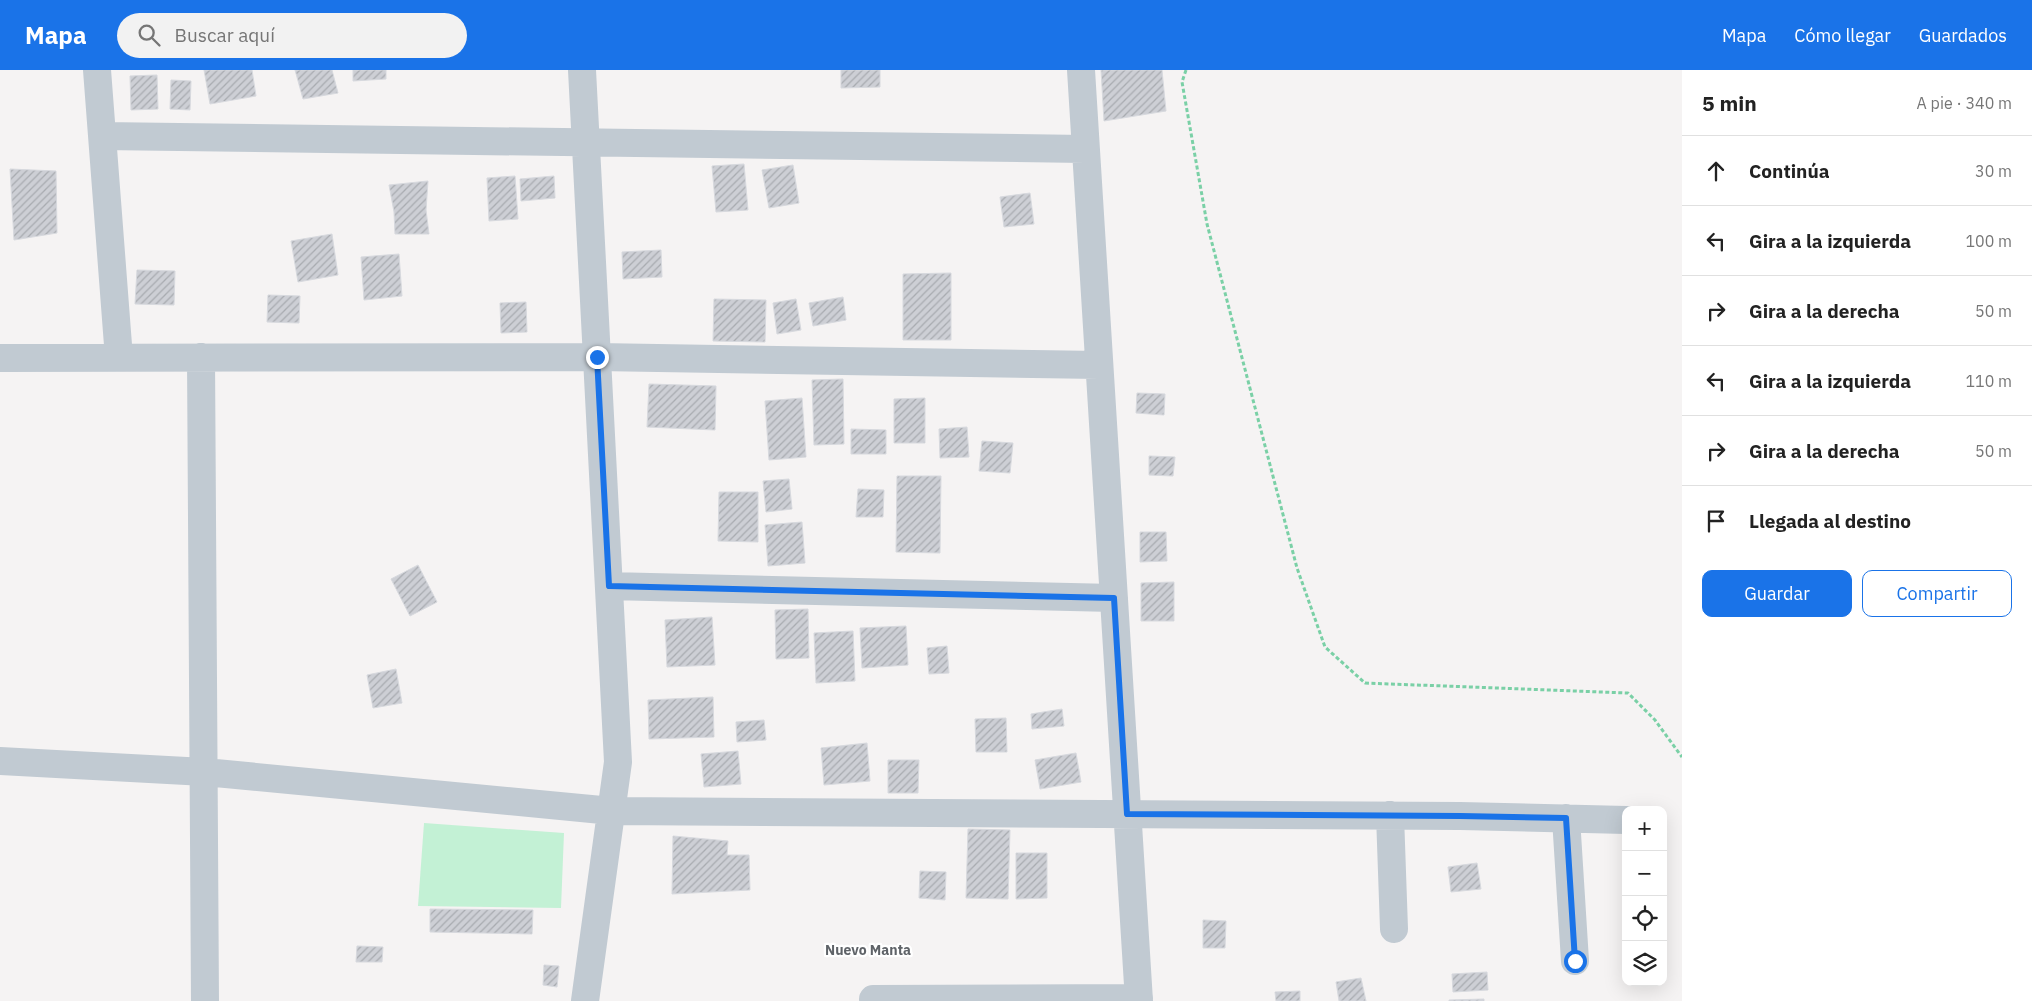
<!DOCTYPE html>
<html lang="es">
<head>
<meta charset="utf-8">
<style>
	:root { --surface:#fff; --page:#f2f2f2; --text:#222; --muted:#767676; --line:#e0e0e0; --accent:#1a73e8 }
	body { margin:0; font-family:"IBM Plex Sans",sans-serif; background:var(--page); color:var(--text) }
	.controls { position:absolute; right:15px; bottom:15px; display:grid; overflow:hidden; border-radius:10px; box-shadow:0 5px 20px #0002 }
	.controls button { width:45px; height:45px; display:grid; place-items:center; padding:0; border:0; border-bottom:1px solid var(--line); background:var(--surface); color:var(--text); font:25px sans-serif }
	.stop { position:absolute; width:15px; height:15px; margin:-11px; border:4px solid #1a73e8; border-radius:50%; background:#fff }
	.stop.end { background:#1a73e8; border-color:#fff; box-shadow:0 1px 5px #0008 }
	.list { margin:0; padding:0; list-style:none }
	h2 { display:flex; justify-content:space-between; align-items:center; height:65px; margin:0; padding:0 20px; font-size:21px }
	h2 small { font-size:16px; font-weight:400; color:var(--muted) }
	.list li { display:grid; grid-template-columns:32px 1fr auto; gap:15px; align-items:center; box-sizing:border-box; height:70px; padding:0 20px; border-top:1px solid var(--line) }
	.list b { display:block; font-size:19px; white-space:nowrap }
	.list em { font-size:16px; font-style:normal; color:var(--muted) }
	.actions { display:flex; gap:10px; padding:15px 20px }
	.actions a { flex:1; padding:11px 0; border:1px solid var(--accent); border-radius:10px; text-align:center; font-size:18px; color:var(--accent) }
	.actions .main { background:var(--accent); color:#fff }
	.icon { flex:none; width:28px; height:28px; fill:none; stroke:currentColor; stroke-width:2; stroke-linecap:round; stroke-linejoin:round }
	.map { position:relative; flex:none; width:1682px; height:931px; overflow:hidden }
	header { display:flex; align-items:center; gap:30px; box-sizing:border-box; height:70px; padding:0 25px; background:var(--accent); color:#fff }
	header strong { font-size:24px }
	nav { display:flex; gap:28px; margin-inline-start:auto; font-size:18px }
	.search { width:350px; height:45px; background:var(--page); display:flex; align-items:center; gap:12px; box-sizing:border-box; padding:0 18px; border-radius:28px; color:var(--muted); font-size:19px }
	main { display:flex }
	aside { flex:1; background:var(--surface) }
	.map>svg:first-child { display:block }
	.green { fill:#c3f1d5 }
	.building { fill:url(#building-hatch); stroke:#d7d9de }
	.lines { fill:none; stroke-linecap:round; stroke-linejoin:round }
	.path { stroke:#7ad0a6; stroke-width:3; stroke-dasharray:4 2.5; stroke-linecap:butt }
	.minor { stroke:#c1cad2; stroke-width:28 }
	.route { stroke:#1a73e8; stroke-width:6 }
	.labels { text-anchor:middle; stroke-width:4.5; stroke-linejoin:round; paint-order:stroke }
	.neighbourhood-label { font-size:14px; font-weight:bold; fill:#5f6368; stroke:#fff }
</style>
</head>
<body>
<header>
<strong>Mapa</strong>
<div class="search"><svg class="icon" aria-label="search" viewBox="0 0 24 24"><circle cx="10" cy="10" r="6"/><path d="M15 15l6 6"/></svg>Buscar aquí</div>
<nav><a>Mapa</a><a>Cómo llegar</a><a>Guardados</a></nav>
</header>
<main>
<div class="map">
<svg width="1682" height="931" viewBox="0 0 1682 931">
	<defs>
		<pattern id="building-hatch" width="6" height="6" patternUnits="userSpaceOnUse" patternTransform="scale(1.25)"><rect width="6" height="6" fill="#cdcfd5"/><path d="M-1 1l2-2M0 6l6-6M5 7l2-2" fill="none" stroke="#a8abb0"/></pattern>
	</defs>
	<rect width="100%" height="100%" fill="#f5f3f3"/>
	<!-- green -->
	<path class="green" d="M424,753L564,763L561,838L418,836Z"/>
	<!-- building -->
	<path class="building" d="M204,0H252L256,26L210,34Z
		M295,0H332L338,23L303,29Z
		M353,0H386V9L353,11Z
		M841,0H880V17L841,18Z
		M1101,0H1162L1166,41L1104,51Z
		M157,5L158,39L131,40L130,6Z
		M171,10L191,11L190,40L170,39Z
		M744,94L748,140L716,142L712,96Z
		M793,95L799,133L769,138L762,100Z
		M10,99L56,101L57,163L14,170Z
		M515,106L518,149L489,151L487,108Z
		M554,106L555,128L521,131L520,109Z
		M428,111L426,140L429,164H395L394,142L389,115Z
		M1030,123L1034,154L1004,157L1000,127Z
		M332,164L338,205L298,212L291,171Z
		M661,180L662,207L623,209L622,182Z
		M399,184L402,226L364,230L361,187Z
		M137,200L175,201L174,235L135,234Z
		M951,203V270H903V204Z
		M268,225L300,226L299,253L267,252Z
		M843,227L846,250L813,256L809,233Z
		M714,229L766,230L765,272L713,271Z
		M796,229L801,260L777,264L773,233Z
		M526,232L527,262L501,263L500,233Z
		M843,309L844,374L814,375L812,310Z
		M649,314L716,316L715,360L647,357Z
		M1137,323L1165,324L1164,345L1136,343Z
		M802,328L806,387L769,390L765,331Z
		M925,328V373H894V329Z
		M967,357L969,387L940,388L939,359Z
		M851,359L886,360V384H851Z
		M982,371L1013,373L1010,403L979,401Z
		M1149,386L1175,387L1173,406L1149,405Z
		M897,406H941L940,483L896,482Z
		M789,409L792,439L766,442L763,411Z
		M858,419L884,420L883,447H856Z
		M719,422H758V472L718,471Z
		M802,452L805,493L768,496L765,455Z
		M1140,462H1166L1167,491L1140,492Z
		M418,495L437,532L410,546L391,509Z
		M1174,512V551H1141V513Z
		M808,539L809,588L776,589L775,540Z
		M712,547L715,595L667,597L665,550Z
		M906,556L908,595L862,598L860,558Z
		M853,561L855,611L816,613L814,563Z
		M947,576L949,603L929,604L927,578Z
		M396,599L402,633L373,638L367,605Z
		M713,627L714,667L649,669L648,630Z
		M1062,639L1064,656L1032,659L1031,644Z
		M1006,648L1007,682H976L975,649Z
		M764,650L766,670L737,672L736,652Z
		M867,673L870,711L824,715L821,678Z
		M738,681L741,714L704,717L701,684Z
		M1076,683L1081,712L1040,719L1035,690Z
		M888,690H919L918,723H888Z
		M968,759L1010,760L1008,829L966,828Z
		M673,766L728,771L727,785H749L750,820L672,824Z
		M1016,783H1047V828L1016,829Z
		M1477,793L1481,819L1451,822L1448,797Z
		M920,801L946,802L945,830L919,828Z
		M430,839L533,840L532,864L430,862Z
		M1203,850L1226,851L1225,878H1203Z
		M357,876L383,877L382,892H356Z
		M544,895L559,896L557,917L543,915Z
		M1487,902L1488,920L1453,922L1452,904Z
		M1361,908L1366,931H1339L1336,912Z
		M1300,921V931H1276L1275,922Z
		M1484,929V931H1449V930Z"/>
	<g class="lines">
		<!-- path -->
		<path class="path" d="M1186,0L1182,12L1207,154L1297,498L1325,577L1365,613L1628,623L1655,650L1682,687"/>
		<!-- minor -->
		<path class="minor" d="M97,0L119,288
			M582,0L618,692L585,931
			M1081,0L1139,931
			M102,66L1085,79
			M201,287L205,931
			M0,288L597,287L1099,295
			M609,516L1114,528
			M0,691L205,702L612,741L1460,746L1626,750
			M1390,745L1394,859
			M1566,748L1575,891
			M873,929L1139,928"/>
	</g>
	<g class="lines">
		<!-- route -->
		<path class="route" d="M597,287L609,516L1114,528L1127,744L1460,746L1566,748L1575,891"/>
	</g>
	<g class="labels">
		<!-- neighbourhood labels -->
		<g class="neighbourhood-label">
			<text x="868" y="885">Nuevo Manta</text>
		</g>
	</g>
</svg>
<div class="controls">
<button>+</button>
<button>−</button>
<button><svg class="icon" aria-label="locate" viewBox="0 0 24 24"><circle cx="12" cy="12" r="6"/><path d="M12 2v4M12 18v4M2 12h4M18 12h4"/></svg></button>
<button><svg class="icon" aria-label="layers" viewBox="0 0 24 24"><path d="M12 4l9 5-9 5-9-5zM3 14l9 5 9-5"/></svg></button>
</div>
<div class="stop" style="left:1575px;top:891px"></div>
<div class="stop end" style="left:597px;top:287px"></div>
</div>
<aside>
<h2>5 min<small>A pie · 340 m</small></h2>
<ul class="list">
<li><svg class="icon" aria-label="ahead" viewBox="0 0 24 24"><path d="M12 20V5M6 11l6-6 6 6"/></svg><div><b>Continúa</b></div><em>30 m</em></li>
<li><svg class="icon" aria-label="left" viewBox="0 0 24 24"><path d="M17 20v-9H6M10 6l-5 5 5 5"/></svg><div><b>Gira a la izquierda</b></div><em>100 m</em></li>
<li><svg class="icon" aria-label="right" viewBox="0 0 24 24"><path d="M7 20v-9h11M14 6l5 5-5 5"/></svg><div><b>Gira a la derecha</b></div><em>50 m</em></li>
<li><svg class="icon" aria-label="left" viewBox="0 0 24 24"><path d="M17 20v-9H6M10 6l-5 5 5 5"/></svg><div><b>Gira a la izquierda</b></div><em>110 m</em></li>
<li><svg class="icon" aria-label="right" viewBox="0 0 24 24"><path d="M7 20v-9h11M14 6l5 5-5 5"/></svg><div><b>Gira a la derecha</b></div><em>50 m</em></li>
<li><svg class="icon" aria-label="arrive" viewBox="0 0 24 24"><path d="M6 21V4h12l-3 4 3 4H6"/></svg><div><b>Llegada al destino</b></div></li>
</ul>
<div class="actions"><a class="main">Guardar</a><a>Compartir</a></div>
</aside>
</main>
</body>
</html>
